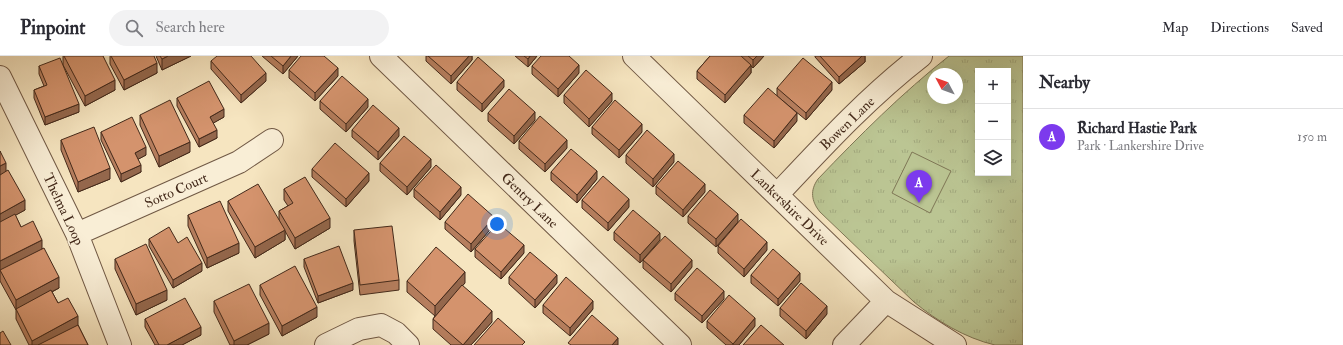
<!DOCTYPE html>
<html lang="en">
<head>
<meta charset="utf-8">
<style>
	:root { --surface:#fff; --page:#f2f2f3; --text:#2b2b33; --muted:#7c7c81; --line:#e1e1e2; --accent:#7c3aed }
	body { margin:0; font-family:"IM FELL Double Pica",serif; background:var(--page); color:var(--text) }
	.controls { position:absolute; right:12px; top:12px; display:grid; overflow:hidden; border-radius:0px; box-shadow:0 4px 16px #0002 }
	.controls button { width:36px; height:36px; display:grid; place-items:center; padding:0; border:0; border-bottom:1px solid var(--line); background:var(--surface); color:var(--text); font:20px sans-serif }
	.compass { position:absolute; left:927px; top:12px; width:36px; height:36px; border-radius:50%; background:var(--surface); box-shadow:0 4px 16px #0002; rotate:311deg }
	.you { position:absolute; left:497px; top:168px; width:14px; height:14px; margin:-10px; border:3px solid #fff; border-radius:50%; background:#1a73e8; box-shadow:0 0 0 6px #1a73e833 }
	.badge { display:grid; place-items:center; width:26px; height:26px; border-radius:50%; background:var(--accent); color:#fff; font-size:13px; font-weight:700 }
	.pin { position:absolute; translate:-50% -33px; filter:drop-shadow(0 1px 2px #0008) }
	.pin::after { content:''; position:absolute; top:21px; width:14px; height:12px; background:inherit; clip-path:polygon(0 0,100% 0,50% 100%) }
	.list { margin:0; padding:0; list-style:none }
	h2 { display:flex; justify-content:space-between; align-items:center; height:52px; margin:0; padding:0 16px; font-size:17px }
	h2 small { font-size:13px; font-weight:400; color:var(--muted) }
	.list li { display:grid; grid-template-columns:26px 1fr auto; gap:12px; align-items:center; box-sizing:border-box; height:56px; padding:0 16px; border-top:1px solid var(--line) }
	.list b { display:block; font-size:15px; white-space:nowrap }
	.list p { margin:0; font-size:13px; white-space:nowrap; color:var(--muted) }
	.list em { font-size:13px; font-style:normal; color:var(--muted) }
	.icon { flex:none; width:22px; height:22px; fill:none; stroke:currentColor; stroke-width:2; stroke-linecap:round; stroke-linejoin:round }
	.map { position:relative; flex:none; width:1023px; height:289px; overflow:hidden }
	header { display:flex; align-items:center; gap:24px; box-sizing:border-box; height:56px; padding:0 20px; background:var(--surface); border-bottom:1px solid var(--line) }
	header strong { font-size:19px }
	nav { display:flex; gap:22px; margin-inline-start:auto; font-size:14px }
	.search { width:280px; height:36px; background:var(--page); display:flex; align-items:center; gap:10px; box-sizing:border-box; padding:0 14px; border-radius:22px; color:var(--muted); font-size:15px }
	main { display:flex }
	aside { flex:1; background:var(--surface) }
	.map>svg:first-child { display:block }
	.grass { fill:url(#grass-tufts); stroke:#7f7756; fill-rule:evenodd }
	.pitch { fill:#bbc593; stroke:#7f7756 }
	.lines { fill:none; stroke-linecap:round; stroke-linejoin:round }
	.minor-casing { stroke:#705844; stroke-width:24 }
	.minor { stroke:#f9eed6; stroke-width:22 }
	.wall { fill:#b67e5e; stroke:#43291a }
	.shaded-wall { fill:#94674c; stroke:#43291a }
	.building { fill:#d4936d; stroke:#43291a }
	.labels { text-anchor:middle; stroke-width:3.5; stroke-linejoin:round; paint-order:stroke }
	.street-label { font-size:14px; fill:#43291a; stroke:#f9eed6 }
</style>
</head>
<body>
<header>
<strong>Pinpoint</strong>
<div class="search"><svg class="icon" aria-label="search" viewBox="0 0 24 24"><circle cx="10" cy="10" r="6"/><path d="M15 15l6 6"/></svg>Search here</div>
<nav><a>Map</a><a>Directions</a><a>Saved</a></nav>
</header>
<main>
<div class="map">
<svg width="1023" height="289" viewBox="0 0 1023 289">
	<defs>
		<pattern id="grass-tufts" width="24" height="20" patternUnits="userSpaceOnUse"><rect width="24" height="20" fill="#bbc593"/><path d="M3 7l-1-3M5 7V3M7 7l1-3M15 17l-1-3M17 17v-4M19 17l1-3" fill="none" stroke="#a2a97e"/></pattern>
	</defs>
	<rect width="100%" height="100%" fill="#f6e5c0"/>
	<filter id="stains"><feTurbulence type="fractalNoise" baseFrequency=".005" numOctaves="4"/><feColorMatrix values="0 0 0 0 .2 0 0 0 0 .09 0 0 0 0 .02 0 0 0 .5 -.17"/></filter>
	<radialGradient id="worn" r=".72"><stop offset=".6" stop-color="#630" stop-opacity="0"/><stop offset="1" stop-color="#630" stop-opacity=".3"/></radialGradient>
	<!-- grass -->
	<path class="grass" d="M949,0H1023V289C1014,289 1004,289 995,289C965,282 937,265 914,246L820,156C811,145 810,134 818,123C860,79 902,37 949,0ZM978,15H1008V117H978ZM933,18H957V42H933Z"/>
	<!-- pitch -->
	<path class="pitch" d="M912,96L951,115L930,157L892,137Z"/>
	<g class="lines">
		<defs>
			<path id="minor" d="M381,0L680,289
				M634,0L886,245L955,289
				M0,21L77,178L120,289
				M777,139C823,90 868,41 921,0
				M77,178L239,106L272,84
				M326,289L359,273L381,269L396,277L408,289
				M844,289L886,245"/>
		</defs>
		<!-- minor casing -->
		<use href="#minor" class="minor-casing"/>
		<!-- minor -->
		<use href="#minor" class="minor"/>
	</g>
	<!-- wall -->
	<path class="wall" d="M63,0H103L115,34L85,50L63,9Z
		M110,0H154L157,17L124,34L110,8Z
		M156,0H191L162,14Z
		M262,0H298L283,18Z
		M426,0H472V4L451,28L426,5Z
		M515,0H537L528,11Z
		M710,0H764L753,12L751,10V17L725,47L697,23V15Z
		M815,0H865V6L839,28L815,1Z
		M211,5L266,25L241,47L211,13Z
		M39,10L79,56L45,69L34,42V34L44,30L39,18Z
		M532,10L579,17L558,41L532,18Z
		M289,14L338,20L315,45L289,22Z
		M457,26L504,31L482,56L457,34Z
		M777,32L832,34L806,64L777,40Z
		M564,39L612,45L589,71L564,47Z
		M177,42L224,61L213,67L217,82L199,91L177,50Z
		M320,45L368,51L346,76L320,53Z
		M488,57L535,64L514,88L488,65Z
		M140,59L190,96L159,111L140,69Z
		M744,59L797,65L774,92L744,67Z
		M592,71L642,76L619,102L592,78Z
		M352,74L399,80L378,104L352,81Z
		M101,76L146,99L138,103L141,116L121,126L101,84Z
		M61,84L110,123L78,136L61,94Z
		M519,85L567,92L545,116L519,93Z
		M0,95L6,115L25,154L15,159L21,171L42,192L59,232L52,236L58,247L78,269L88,289H29L16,263V254L0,225Z
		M626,99L674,106L653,131L626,107Z
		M380,107L431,111L407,139L380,115Z
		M312,113L369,125L346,151L312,121Z
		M551,116L597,123L577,147L551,124Z
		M656,130L705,136L683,161L656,138Z
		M284,133L330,172L295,193L285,175V184L255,202L228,155V145L279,164V155L288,150L284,144Z
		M414,133L461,139L440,164L414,141Z
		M582,144L629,151L608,175L582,152Z
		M188,159L239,197L207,212L188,170Z
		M688,160L738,166L716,191L688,167Z
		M445,166L494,169L471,196L445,173Z
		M354,174L399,224V234L360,239L354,185Z
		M614,176L660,184L640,207L614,184Z
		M149,183L202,215L173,232L149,190Z
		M718,190L767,194L744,221L718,197Z
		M475,193L524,197L501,223L475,201Z
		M115,203L167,244L136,259L115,213Z
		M304,203L353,234L318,247L304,211Z
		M643,204L692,211L671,236L643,212Z
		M751,219L800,225L778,250L751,227Z
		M509,221L557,227L535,252L509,228Z
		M407,225L465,227L462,230L492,266L471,289H451L433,273V263L435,260L407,236Z
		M260,229L317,261L282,280L260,239Z
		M675,237L724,243L702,267L675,244Z
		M214,245L269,278L247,289H230L214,256Z
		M543,249L593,253L570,280L543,257Z
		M780,252L827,258L806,283L780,260Z
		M145,263L201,279L182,289H155L145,271Z
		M707,265L755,270L739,289H726L707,272Z"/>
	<!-- shaded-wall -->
	<path class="shaded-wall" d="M168,0H191L162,14V3Z
		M291,0H298L283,18V10Z
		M469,0H472V4L451,28V20Z
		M530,0H537L528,11V3Z
		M757,0H764L753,12V4Z
		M862,0H865V6L839,28V21Z
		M157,7V17L124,34V24Z
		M579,9V17L558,41V33Z
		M751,9V17L725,47V39Z
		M338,12V20L315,45V37Z
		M266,17V25L241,47V39Z
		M115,24V34L85,50V40Z
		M504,24V31L482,56V48Z
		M832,26V34L806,64V57Z
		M612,37V45L589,71V63Z
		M368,43V51L346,76V68Z
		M79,48V56L45,69V61Z
		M224,53V61L210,69V61Z
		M535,56V64L514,88V80Z
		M797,57V65L774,92V85Z
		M642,68V76L619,102V94Z
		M399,72V80L378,104V96Z
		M217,74V82L199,91V83Z
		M567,84V92L545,116V108Z
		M190,86V96L159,111V100Z
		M146,91V99L135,105V97Z
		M674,98V106L653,131V123Z
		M431,103V111L407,139V131Z
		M6,107V118L0,121V110Z
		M141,109V116L121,126V118Z
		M110,112V123L78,136V126Z
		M597,115V123L577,147V139Z
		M369,117V125L346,151V143Z
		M705,128V136L683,161V154Z
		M461,131V139L440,164V156Z
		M629,143V151L608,175V167Z
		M25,144V154L0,168V158Z
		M738,158V166L716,191V183Z
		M494,161V169L471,196V188Z
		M330,162V172L295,193V182Z
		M285,174V184L255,202V191Z
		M660,177V184L640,207V199Z
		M42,184V195L0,215V205Z
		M767,186V194L744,221V213Z
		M239,187V197L207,212V202Z
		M524,189V197L501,223V216Z
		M692,204V211L671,236V228Z
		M202,207V215L173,232V224Z
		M465,216V227L435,261V250Z
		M800,217V225L778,250V243Z
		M557,219V227L535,252V244Z
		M59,221V232L16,254V244Z
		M353,227V234L318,247V240Z
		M167,234V244L136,259V248Z
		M724,235V243L702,267V260Z
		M593,245V253L570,280V272Z
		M827,250V258L806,283V275Z
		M317,251V261L282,280V270Z
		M492,255V266L471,289H463Z
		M78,260V271L44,289H32V285Z
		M755,262V270L739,289H733V288Z
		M269,267V278L247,289H234V285Z
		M201,271V279L182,289H167Z
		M618,282V289H612Z"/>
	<!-- building -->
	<path class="building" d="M64,0H103L115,24L85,40Z
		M111,0H154L157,7L124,24Z
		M160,0H168L162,3Z
		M217,0H251L266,17L241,39L211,5Z
		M271,0H291L283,10Z
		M301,0H324L338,12L315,37L289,14Z
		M428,0H469L451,20Z
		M524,0H530L528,3Z
		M541,0H569L579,9L558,33L532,10Z
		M710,0H741L751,9L725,39L697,15Z
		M748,0H757L753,4Z
		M820,0H862L839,21Z
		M478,1L504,24L482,48L457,26Z
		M60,2L79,48L45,61L34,34L47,29L39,10Z
		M803,2L832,26L806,57L777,32Z
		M586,14L612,37L589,63L564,39Z
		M342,20L368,43L346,68L320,45Z
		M209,25L224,53L210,61L217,74L199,83L177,42Z
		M768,32L797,57L774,85L744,59Z
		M509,33L535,56L514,80L488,57Z
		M170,44L190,86L159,100L140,59Z
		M615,44L642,68L619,94L592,71Z
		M373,49L399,72L378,96L352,74Z
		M540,60L567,84L545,108L519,85Z
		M132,61L146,91L135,97L141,109L121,118L101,76Z
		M94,71L110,112L78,126L61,84Z
		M647,74L674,98L653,123L626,99Z
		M404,80L431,103L407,131L380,107Z
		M335,87L369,117L346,143L312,113Z
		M571,93L597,115L577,139L551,116Z
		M0,95L6,107L0,110Z
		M678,105L705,128L683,154L656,130Z
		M436,109L461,131L440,156L414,133Z
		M8,114L25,144L0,158V119Z
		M603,120L629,143L608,167L582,144Z
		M305,121L330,162L295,182L279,155L293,147L284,133Z
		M258,128L285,174L255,191L228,145Z
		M710,134L738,158L716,183L688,160Z
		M468,138L494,161L471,188L445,166Z
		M220,145L239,187L207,202L188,159Z
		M633,154L660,177L640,199L614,176Z
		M15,158L21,171L33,165L42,184L0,205V166Z
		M741,163L767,186L744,213L718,190Z
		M498,167L524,189L501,216L475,193Z
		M392,170L399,224L360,229L354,174Z
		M169,171L178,187L187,181L202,207L173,224L149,183Z
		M665,180L692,204L671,228L643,204Z
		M146,188L167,234L136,248L115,203Z
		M339,190L353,227L318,240L304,203Z
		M436,191L465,216L435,250L407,225Z
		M44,192L59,221L16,244L0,214Z
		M773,193L800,217L778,243L751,219Z
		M530,196L557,219L535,244L509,221Z
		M295,210L317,251L282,270L260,229Z
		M697,212L724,235L702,260L675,237Z
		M566,221L593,245L570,272L543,249Z
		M801,227L827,250L806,275L780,252Z
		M249,228L269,267L234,285L214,245Z
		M462,229L492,255L463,289L433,263Z
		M51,234L58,247L68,242L78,260L32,285L16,253Z
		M729,239L755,262L733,288L707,265Z
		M185,242L201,271L167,289H159L145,263Z
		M592,259L618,282L612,289H571L568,287Z
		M498,262L525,286L522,289H474Z
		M78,269L88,289H38Z
		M761,269L784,289H743Z
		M3,275L11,289H0V277Z"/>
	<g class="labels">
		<!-- street labels -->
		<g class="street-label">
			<text transform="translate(847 67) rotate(-44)" y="5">Bowen Lane</text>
			<text transform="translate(176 134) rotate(-24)" y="5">Sotto Court</text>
			<text transform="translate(530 144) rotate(44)" y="5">Gentry Lane</text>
			<text transform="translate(790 151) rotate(44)" y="5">Lankershire Drive</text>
			<text transform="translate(64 153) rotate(65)" y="5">Thelma Loop</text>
		</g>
	</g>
	<rect width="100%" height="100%" filter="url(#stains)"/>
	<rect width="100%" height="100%" fill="url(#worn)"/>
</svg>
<div class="controls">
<button>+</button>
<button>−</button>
<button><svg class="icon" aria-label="layers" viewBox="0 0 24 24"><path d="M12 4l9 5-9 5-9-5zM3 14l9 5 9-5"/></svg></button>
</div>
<svg class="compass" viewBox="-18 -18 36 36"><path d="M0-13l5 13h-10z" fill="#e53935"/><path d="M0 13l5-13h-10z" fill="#7c7c81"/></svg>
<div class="you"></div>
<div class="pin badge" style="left:919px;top:147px">A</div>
</div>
<aside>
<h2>Nearby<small></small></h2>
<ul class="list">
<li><span class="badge">A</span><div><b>Richard Hastie Park</b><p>Park · Lankershire Drive</p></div><em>150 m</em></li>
</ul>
</aside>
</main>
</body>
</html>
